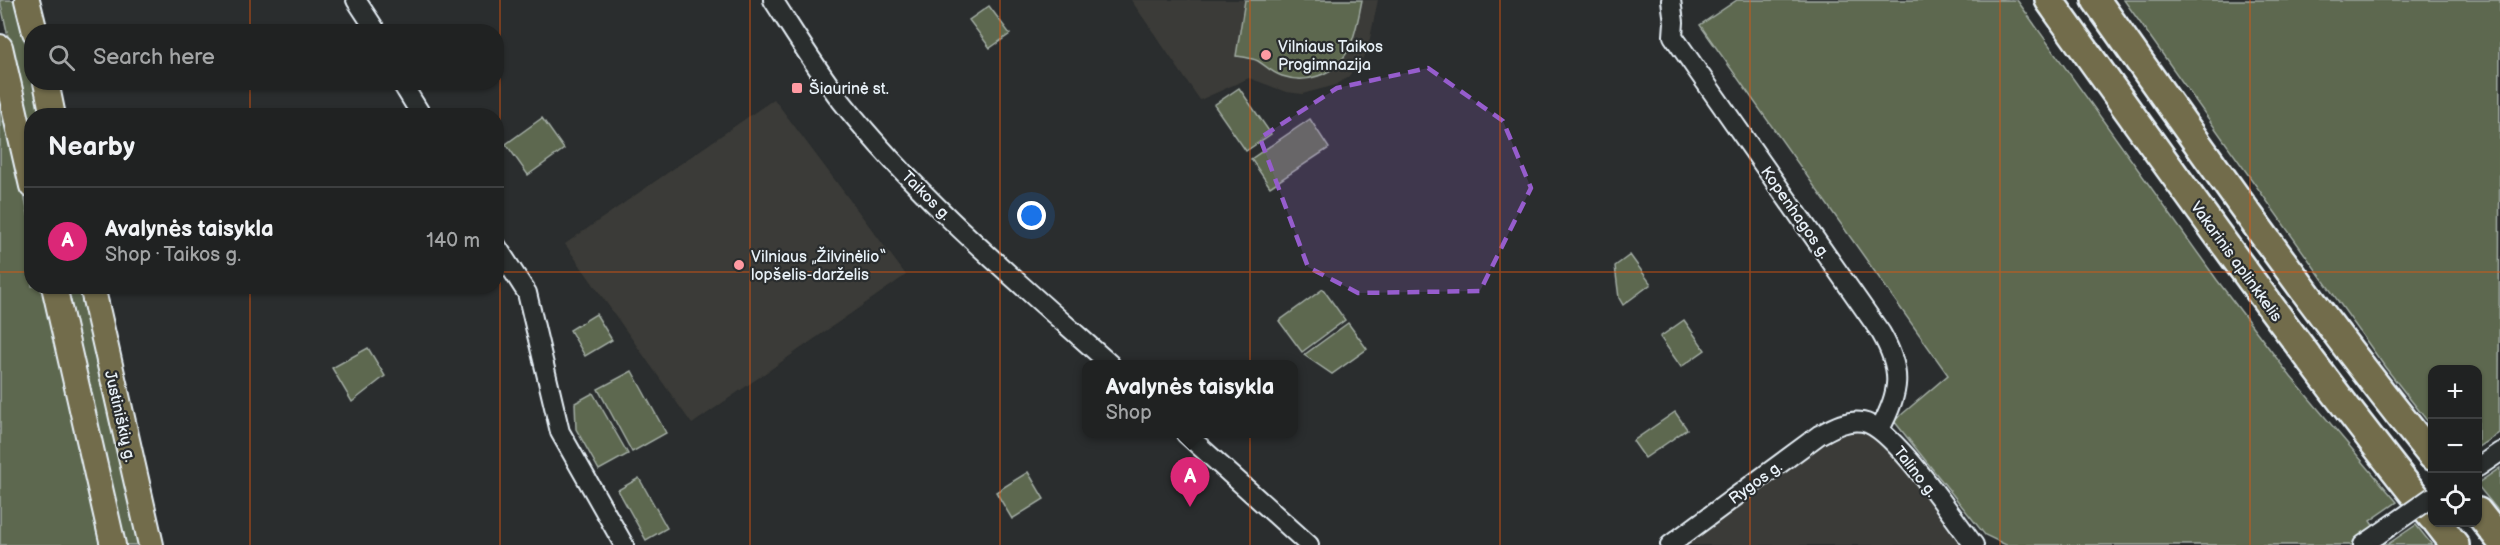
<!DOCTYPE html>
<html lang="en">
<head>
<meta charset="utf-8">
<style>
	:root { --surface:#202222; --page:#2d2f2f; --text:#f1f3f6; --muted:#a2a4a5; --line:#3d3f40; --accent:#db2777 }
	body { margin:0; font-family:"Balsamiq Sans",sans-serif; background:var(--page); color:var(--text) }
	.controls { position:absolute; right:18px; bottom:18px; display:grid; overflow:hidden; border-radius:12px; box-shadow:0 2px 4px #0004 }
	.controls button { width:54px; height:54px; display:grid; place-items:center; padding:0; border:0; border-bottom:2px solid var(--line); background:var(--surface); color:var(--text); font:30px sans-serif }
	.you { position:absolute; left:1032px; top:216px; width:21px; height:21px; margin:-15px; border:4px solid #fff; border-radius:50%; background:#1a73e8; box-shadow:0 0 0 9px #1a73e833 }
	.badge { display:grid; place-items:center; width:39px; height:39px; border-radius:50%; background:var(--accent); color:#fff; font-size:20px; font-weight:700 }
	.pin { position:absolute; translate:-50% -50px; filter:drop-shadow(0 2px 3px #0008) }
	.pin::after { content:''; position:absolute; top:32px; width:21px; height:18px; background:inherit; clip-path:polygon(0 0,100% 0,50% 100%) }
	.popup { position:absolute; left:1082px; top:360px; width:216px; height:78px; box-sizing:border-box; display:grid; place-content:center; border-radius:12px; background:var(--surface); filter:drop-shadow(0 2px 4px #0005); font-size:20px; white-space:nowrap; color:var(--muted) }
	.popup b { font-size:22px; color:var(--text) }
	.popup::after { content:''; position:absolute; left:50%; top:100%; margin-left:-12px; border:12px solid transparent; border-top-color:var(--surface) }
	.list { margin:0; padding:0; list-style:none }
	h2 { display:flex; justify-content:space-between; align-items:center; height:78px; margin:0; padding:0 24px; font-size:26px }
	h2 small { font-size:20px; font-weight:400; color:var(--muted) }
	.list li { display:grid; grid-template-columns:39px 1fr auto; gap:18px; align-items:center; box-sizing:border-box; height:108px; padding:0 24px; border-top:2px solid var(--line) }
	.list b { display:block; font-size:22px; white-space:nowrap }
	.list p { margin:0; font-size:20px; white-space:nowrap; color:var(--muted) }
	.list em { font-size:20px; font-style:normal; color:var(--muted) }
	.icon { flex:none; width:33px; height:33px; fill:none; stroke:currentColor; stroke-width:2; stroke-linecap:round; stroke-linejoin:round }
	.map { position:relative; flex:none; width:2500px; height:545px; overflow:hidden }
	.search { position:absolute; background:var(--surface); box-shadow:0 2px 4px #0004; left:24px; top:24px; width:480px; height:66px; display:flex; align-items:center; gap:15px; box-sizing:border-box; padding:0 21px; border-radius:24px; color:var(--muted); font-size:22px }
	.panel { position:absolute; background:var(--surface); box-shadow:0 2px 4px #0004; left:24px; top:108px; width:480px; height:186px; border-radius:24px }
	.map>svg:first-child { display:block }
	.built { fill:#3b3b37 }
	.green { fill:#5d684f; stroke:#a2aca4; stroke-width:1.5 }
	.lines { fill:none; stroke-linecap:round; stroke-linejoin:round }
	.minor-casing { stroke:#e8f1f8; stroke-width:22 }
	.major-casing { stroke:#e8f1f8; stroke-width:28 }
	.highway-casing { stroke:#e8f1f8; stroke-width:32 }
	.minor { stroke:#2a2d2e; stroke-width:18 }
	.major { stroke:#726c4b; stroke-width:24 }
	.highway { stroke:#726c4b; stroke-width:27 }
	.minor-bridge-casing { stroke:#e8f1f8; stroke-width:22; stroke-linecap:butt }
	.minor-bridge { stroke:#2a2d2e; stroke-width:18 }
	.marked { fill:#965dcd; fill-opacity:0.2; stroke:#965dcd; stroke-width:4.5; stroke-dasharray:12 8; stroke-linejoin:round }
	.grid { fill:none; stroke:#e8590c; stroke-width:1.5; stroke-opacity:0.55 }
	.poi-dot { fill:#ff9aa2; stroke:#2a2d2e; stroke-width:2 }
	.labels { text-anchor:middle; stroke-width:4.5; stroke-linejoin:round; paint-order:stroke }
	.poi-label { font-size:16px; fill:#e8f1f8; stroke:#2a2d2e; text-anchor:start }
	.street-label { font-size:16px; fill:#e8f1f8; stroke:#2a2d2e }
</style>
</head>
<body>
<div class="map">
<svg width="2500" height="545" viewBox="0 0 2500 545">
	<rect width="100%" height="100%" fill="#2a2d2e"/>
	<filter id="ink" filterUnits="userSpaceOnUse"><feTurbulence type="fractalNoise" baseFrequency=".0167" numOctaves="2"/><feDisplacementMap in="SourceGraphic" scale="12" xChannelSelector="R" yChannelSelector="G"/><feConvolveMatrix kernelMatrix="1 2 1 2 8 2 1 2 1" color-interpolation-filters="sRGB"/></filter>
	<g filter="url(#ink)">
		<!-- built -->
		<path class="built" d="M1131,0H1378L1368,48L1361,61L1348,77L1336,85L1302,94L1286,92L1249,78L1200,100Z
			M774,99L906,275L692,424L565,244Z
			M1856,430L1866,432L1885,443L1967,545H1685L1833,437L1844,431Z"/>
		<!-- green -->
		<path class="green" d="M0,0H16L31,66L32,82L35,83L43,115L32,116L31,141Z
			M1245,0H1362C1356,30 1352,65 1318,76C1307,80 1294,80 1282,76C1272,73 1266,66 1258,61C1252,58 1243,57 1236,56Z
			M1737,0H2017L2217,280L2291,377L2397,502L2370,521L2386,545H2006L1985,535L1894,421L1948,375L1700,25Z
			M2124,0H2500L2499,433L2478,447V370H2432V427L2385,367Z
			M989,6L1010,34L990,48L969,20Z
			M0,87L31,227L32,286L45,287L103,545H0Z
			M1239,88L1271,134L1246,151L1214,105Z
			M542,118L564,149L528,175L506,144Z
			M1310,119L1329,148L1270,187L1251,159Z
			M1630,255L1651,284L1623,305L1619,298L1615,266Z
			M65,287H81L140,545H124Z
			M1323,289L1345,320L1302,352L1279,321Z
			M596,314L612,340L585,356L570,330Z
			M1684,320L1705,350L1681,367L1660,337Z
			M1348,323L1367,349L1332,374L1304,355Z
			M368,348L385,376L352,402L332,368Z
			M632,371L666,433L632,452L598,389Z
			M593,393L628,454L599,470L576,429L575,403Z
			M1675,412L1687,429L1645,458L1633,441Z
			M2500,468V513L2478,486V483Z
			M1028,472L1044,499L1012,519L996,492Z
			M639,478L667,528L646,540L618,490Z
			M2416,525L2432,545H2387L2388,544Z"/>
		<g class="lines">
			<defs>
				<path id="minor" d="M356,0L377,32
					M773,0C795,34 817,70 842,102C920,200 1017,281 1110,364
					M1671,0L1674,22L1673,36L1881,333C1903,371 1900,392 1880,429
					M401,82L422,116
					M496,245L527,293L560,432L624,545
					M1186,434L1309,545
					M2478,467L2500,452
					M1670,545L1819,435C1832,428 1847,419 1863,422C1893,427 1953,518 1974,545
					M2363,545L2379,534"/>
				<path id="major" d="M27,0L35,32
					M0,47L32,186
					M46,82L53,116
					M54,286L113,545
					M92,286L151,545"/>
				<path id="highway" d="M2049,0C2174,175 2298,349 2432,517
					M2096,0C2205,154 2313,309 2432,456
					M2478,512L2500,540
					M2437,522L2455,545"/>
			</defs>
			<!-- minor casing -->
			<use href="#minor" class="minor-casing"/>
			<!-- major casing -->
			<use href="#major" class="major-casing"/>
			<!-- highway casing -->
			<use href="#highway" class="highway-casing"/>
			<!-- minor -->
			<use href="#minor" class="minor"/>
			<!-- major -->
			<use href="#major" class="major"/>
			<!-- highway -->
			<use href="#highway" class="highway"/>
			<defs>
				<path id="minor-bridge" d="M2379,534L2432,497"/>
			</defs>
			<!-- minor-bridge casing -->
			<use href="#minor-bridge" class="minor-bridge-casing"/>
			<!-- minor-bridge -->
			<use href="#minor-bridge" class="minor-bridge"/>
		</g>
	</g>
	<!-- marked area -->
	<path class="marked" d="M1428,68L1503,121L1531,188L1480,291L1358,293L1308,267L1260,138L1337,88Z"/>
	<!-- grid -->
	<path class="grid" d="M250,0V32M500,0V545M750,0V545M1000,0V545M1250,0V545M1500,0V545M1750,0V545M2000,0V545M2250,0V545M250,82V116M0,272H32M496,272H2500M250,286V545"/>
	<!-- markers -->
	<g class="poi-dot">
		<circle cx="1266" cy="55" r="6"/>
		<rect x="791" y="82" width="12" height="12" rx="3"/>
		<circle cx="739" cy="265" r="6"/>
	</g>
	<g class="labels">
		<!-- poi labels -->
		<g class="poi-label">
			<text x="1278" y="52">Vilniaus Taikos<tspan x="1278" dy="18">Progimnazija</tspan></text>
			<text x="809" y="94">Šiaurinė st.</text>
			<text x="751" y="262">Vilniaus „Žilvinėlio“<tspan x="751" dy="18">lopšelis-darželis</tspan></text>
		</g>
		<!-- street labels -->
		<g class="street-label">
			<text transform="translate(927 195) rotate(45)" y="6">Taikos g.</text>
			<text transform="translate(1796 212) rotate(55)" y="6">Kopenhagos g.</text>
			<text transform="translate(2237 261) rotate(54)" y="6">Vakarinis aplinkkelis</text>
			<text transform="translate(121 416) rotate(77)" y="6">Justiniškių g.</text>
			<text transform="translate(1916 471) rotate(52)" y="6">Talino g.</text>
			<text transform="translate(1755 482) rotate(-36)" y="6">Rygos g.</text>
		</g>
	</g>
</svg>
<div class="controls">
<button>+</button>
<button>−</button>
<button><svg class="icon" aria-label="locate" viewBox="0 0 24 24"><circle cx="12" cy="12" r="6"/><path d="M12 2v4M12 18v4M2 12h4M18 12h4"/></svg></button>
</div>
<div class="you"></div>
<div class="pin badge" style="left:1190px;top:507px">A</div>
<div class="popup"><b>Avalynės taisykla</b>Shop</div>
<div class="search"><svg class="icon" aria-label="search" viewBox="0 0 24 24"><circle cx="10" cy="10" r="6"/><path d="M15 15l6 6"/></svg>Search here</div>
<section class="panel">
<h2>Nearby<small></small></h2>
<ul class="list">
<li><span class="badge">A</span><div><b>Avalynės taisykla</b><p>Shop · Taikos g.</p></div><em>140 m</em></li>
</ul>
</section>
</div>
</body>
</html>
